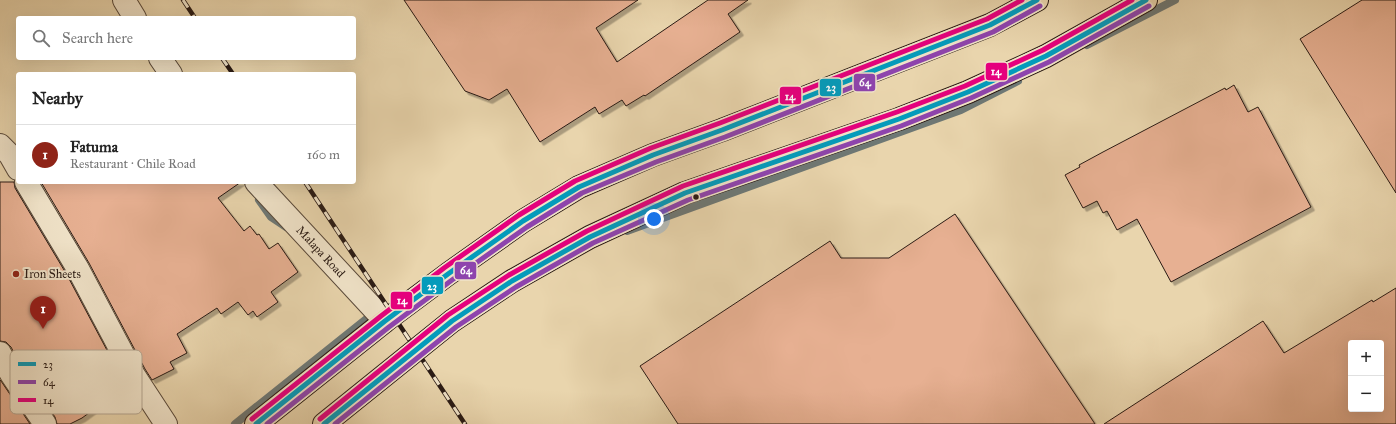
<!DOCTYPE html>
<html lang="en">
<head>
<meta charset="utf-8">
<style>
	:root { --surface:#fff; --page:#f2f2f2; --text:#222; --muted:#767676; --line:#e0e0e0; --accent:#8f2418 }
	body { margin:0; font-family:"IM FELL Great Primer",serif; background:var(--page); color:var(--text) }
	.controls { position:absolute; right:12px; bottom:12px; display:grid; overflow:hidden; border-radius:4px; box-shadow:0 4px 16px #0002 }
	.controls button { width:36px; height:36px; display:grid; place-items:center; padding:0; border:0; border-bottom:1px solid var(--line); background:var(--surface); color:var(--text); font:20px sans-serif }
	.you { position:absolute; left:654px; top:219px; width:14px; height:14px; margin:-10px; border:3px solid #fff; border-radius:50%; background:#1a73e8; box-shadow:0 0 0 6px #1a73e833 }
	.badge { display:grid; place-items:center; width:26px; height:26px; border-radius:50%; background:var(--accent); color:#fff; font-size:13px; font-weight:700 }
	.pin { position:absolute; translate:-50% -33px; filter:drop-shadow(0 1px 2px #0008) }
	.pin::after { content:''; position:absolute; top:21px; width:14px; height:12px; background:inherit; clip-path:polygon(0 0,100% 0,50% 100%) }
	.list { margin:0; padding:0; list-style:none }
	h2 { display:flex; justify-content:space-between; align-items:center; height:52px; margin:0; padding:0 16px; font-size:17px }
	h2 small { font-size:13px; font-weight:400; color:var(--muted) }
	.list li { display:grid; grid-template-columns:26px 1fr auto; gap:12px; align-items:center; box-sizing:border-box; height:60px; padding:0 16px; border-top:1px solid var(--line) }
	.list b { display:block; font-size:15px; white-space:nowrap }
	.list p { margin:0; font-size:13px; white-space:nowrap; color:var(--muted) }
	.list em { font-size:13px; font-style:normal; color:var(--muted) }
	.icon { flex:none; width:22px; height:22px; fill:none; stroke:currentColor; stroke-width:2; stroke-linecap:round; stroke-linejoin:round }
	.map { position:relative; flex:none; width:1396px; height:424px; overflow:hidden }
	.search { position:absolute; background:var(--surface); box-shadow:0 4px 16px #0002; left:16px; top:16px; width:340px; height:44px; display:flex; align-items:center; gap:10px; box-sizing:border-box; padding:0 14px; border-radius:4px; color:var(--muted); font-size:15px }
	.panel { position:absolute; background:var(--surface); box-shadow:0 4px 16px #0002; left:16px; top:72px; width:340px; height:112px; border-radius:4px }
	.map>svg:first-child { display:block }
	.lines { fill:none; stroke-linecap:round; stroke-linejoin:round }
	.stream { stroke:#6e7875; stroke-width:8 }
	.building { fill:#e7b092; stroke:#291a14; fill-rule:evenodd; filter:url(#shadow) }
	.street-casing { stroke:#59493a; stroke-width:24 }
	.primary-casing { stroke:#291a14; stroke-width:24 }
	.street { stroke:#f1e4ca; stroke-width:22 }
	.primary { stroke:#e9d5ad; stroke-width:22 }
	.rail-casing { stroke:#291a14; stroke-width:4.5 }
	.rail { stroke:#f1e4ca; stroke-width:3; stroke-dasharray:9; stroke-linecap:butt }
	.bus-1-casing { stroke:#f1e4ca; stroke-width:8 }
	.bus-2-casing { stroke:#f1e4ca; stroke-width:8 }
	.bus-3-casing { stroke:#f1e4ca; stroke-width:8 }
	.bus-1 { stroke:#049bbb; stroke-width:5 }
	.bus-2 { stroke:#8e44ad; stroke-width:5 }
	.bus-3 { stroke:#e5007d; stroke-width:5 }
	.bus-dot { fill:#291a14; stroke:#f1e4ca; stroke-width:1.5 }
	.poi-dot { fill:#8f2418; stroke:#f1e4ca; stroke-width:1.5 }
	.labels { text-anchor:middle; stroke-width:4; stroke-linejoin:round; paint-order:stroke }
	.street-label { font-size:12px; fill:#291a14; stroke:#f1e4ca }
	.poi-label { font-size:12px; fill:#291a14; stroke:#f1e4ca; text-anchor:start }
	.key { fill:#f1e4ca; stroke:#b5a793; stroke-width:1 }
	.key-label { font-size:11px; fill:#291a14 }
	.line-badge { stroke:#f1e4ca; stroke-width:1.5 }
	.badge-label { font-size:11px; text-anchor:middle; font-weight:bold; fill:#fff }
</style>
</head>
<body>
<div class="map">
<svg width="1396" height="424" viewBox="0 0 1396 424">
	<defs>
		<filter id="shadow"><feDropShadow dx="3.5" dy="3.5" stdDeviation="0" flood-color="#0004"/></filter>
	</defs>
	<rect width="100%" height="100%" fill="#e9d5ad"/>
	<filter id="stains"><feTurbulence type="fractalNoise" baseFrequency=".005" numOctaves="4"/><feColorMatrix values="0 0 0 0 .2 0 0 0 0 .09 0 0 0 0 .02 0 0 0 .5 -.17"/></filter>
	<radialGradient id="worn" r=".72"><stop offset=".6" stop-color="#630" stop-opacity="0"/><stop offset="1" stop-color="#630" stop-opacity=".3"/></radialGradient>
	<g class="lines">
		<!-- stream -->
		<path class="stream" d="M1087,45L1175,0
			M259,200L271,217L286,227
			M627,231L961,110L1018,81
			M235,424L370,316"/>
	</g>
	<!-- building -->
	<path class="building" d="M404,0H638L596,28L617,62L708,0H748L728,14L740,32L645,96L644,95L626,106L622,100L599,114L595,107L540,142L507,89L489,100L465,91Z
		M1362,0H1396V193L1300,39Z
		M1234,85L1248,112L1258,107L1311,207L1171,282L1137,219L1117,230L1107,211L1103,213L1097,201L1083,208L1065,175L1080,167L1079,165L1103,152L1225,88L1226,90Z
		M0,182H14L15,188L67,275L126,386L82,418L70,424H57L55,417L22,368L11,347L6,342L0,341Z
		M41,182H241L218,198L244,231L250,226L257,235L259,234L269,249L278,243L298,272L271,292L278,302L257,317L253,311L248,315L238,302L221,314L217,308L177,334L187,353L170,362L174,369L152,380L145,369L89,263Z
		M955,214L1095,424H678L640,366L830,241L841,258H889Z
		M1396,288V424H1104L1263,321L1284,353L1372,300L1373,302ZM1351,343H1381V409H1351Z
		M0,380L1,381L30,424H0Z"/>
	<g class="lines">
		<defs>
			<g id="street">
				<path d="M124,0L135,18"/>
				<path d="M160,58L171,74"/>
				<path d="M0,145L10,155L18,169"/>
				<path d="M26,182L78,269L134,375L166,424"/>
				<path id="s1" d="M256,182L385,321"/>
				<path d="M0,353L11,374L45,424"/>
			</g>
			<path id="primary" d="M256,424L385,321L448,274L523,221L579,187L653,155L722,130L990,25L1037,0
				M324,424L452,321L512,281L590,237L685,193L899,119L968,92L1046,56L1146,0"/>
		</defs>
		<!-- street casing -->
		<use href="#street" class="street-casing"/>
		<!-- primary casing -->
		<use href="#primary" class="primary-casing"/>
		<!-- street -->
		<use href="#street" class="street"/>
		<!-- primary -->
		<use href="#primary" class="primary"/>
		<defs>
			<path id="rail" d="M183,0L195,18
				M222,58L233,74
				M305,182L465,424"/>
		</defs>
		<!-- rail casing -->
		<use href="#rail" class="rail-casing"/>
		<!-- rail -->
		<use href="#rail" class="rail"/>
		<defs>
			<path id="bus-1" d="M256,424L385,321L448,274L523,221L579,187L653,155L722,130L990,25L1037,0
				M324,424L452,321L512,281L590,237L685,193L899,119L968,92L1046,56L1146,0"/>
			<path id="bus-2" d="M267,424L389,327L452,280L527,227L582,193L656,162L725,137L993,32L1040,6
				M335,424L456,327L516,287L593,243L688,200L901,126L971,98L1049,62L1149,6"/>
			<path id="bus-3" d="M252,419L381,316L444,268L519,215L575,181L651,148L720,123L987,19L1022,0
				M320,419L448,315L509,275L587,231L683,186L897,112L965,86L1043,50L1132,0"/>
		</defs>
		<!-- bus-1 casing -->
		<use href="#bus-1" class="bus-1-casing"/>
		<!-- bus-2 casing -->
		<use href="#bus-2" class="bus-2-casing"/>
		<!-- bus-3 casing -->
		<use href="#bus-3" class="bus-3-casing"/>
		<!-- bus-1 -->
		<use href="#bus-1" class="bus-1"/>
		<!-- bus-2 -->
		<use href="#bus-2" class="bus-2"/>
		<!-- bus-3 -->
		<use href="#bus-3" class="bus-3"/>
	</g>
	<!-- markers -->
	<circle class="bus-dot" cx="696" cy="197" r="3.5"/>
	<circle class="poi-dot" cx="16" cy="274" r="4"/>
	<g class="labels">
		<!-- street labels -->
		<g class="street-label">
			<text dy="4" stroke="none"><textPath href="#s1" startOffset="95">Malapa Road</textPath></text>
		</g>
		<!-- poi labels -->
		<g class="poi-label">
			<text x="24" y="278">Iron Sheets</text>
		</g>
	</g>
	<!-- legend -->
	<rect x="10" y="350" width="132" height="64" rx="6" class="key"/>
	<rect x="18" y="362" width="18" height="4" fill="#049bbb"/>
	<rect x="18" y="380" width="18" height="4" fill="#8e44ad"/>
	<rect x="18" y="398" width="18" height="4" fill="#e5007d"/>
	<g class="key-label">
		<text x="43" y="368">23</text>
		<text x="43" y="386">64</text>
		<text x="43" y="404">14</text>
	</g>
	<g class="line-badge">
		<rect x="985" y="62" width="23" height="19" rx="4" fill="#e5007d"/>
		<rect x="853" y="73" width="23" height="19" rx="4" fill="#8e44ad"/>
		<rect x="819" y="78" width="23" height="19" rx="4" fill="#049bbb"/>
		<rect x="779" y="86" width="23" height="19" rx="4" fill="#e5007d"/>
		<rect x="454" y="261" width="23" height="19" rx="4" fill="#8e44ad"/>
		<rect x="421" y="276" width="23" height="19" rx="4" fill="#049bbb"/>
		<rect x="390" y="291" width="23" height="19" rx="4" fill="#e5007d"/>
	</g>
	<g class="badge-label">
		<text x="996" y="75">14</text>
		<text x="865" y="86">64</text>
		<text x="831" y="91">23</text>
		<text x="790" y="100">14</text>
		<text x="466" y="274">64</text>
		<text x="432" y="290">23</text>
		<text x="402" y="304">14</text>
	</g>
	<rect width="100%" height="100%" filter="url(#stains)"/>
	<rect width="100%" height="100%" fill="url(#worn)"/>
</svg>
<div class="controls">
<button>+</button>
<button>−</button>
</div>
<div class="you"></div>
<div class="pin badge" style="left:43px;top:329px">1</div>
<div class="search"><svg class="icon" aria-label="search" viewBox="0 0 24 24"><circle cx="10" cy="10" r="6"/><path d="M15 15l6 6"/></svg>Search here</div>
<section class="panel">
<h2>Nearby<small></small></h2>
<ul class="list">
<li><span class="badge">1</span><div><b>Fatuma</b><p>Restaurant · Chile Road</p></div><em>160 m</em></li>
</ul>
</section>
</div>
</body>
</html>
